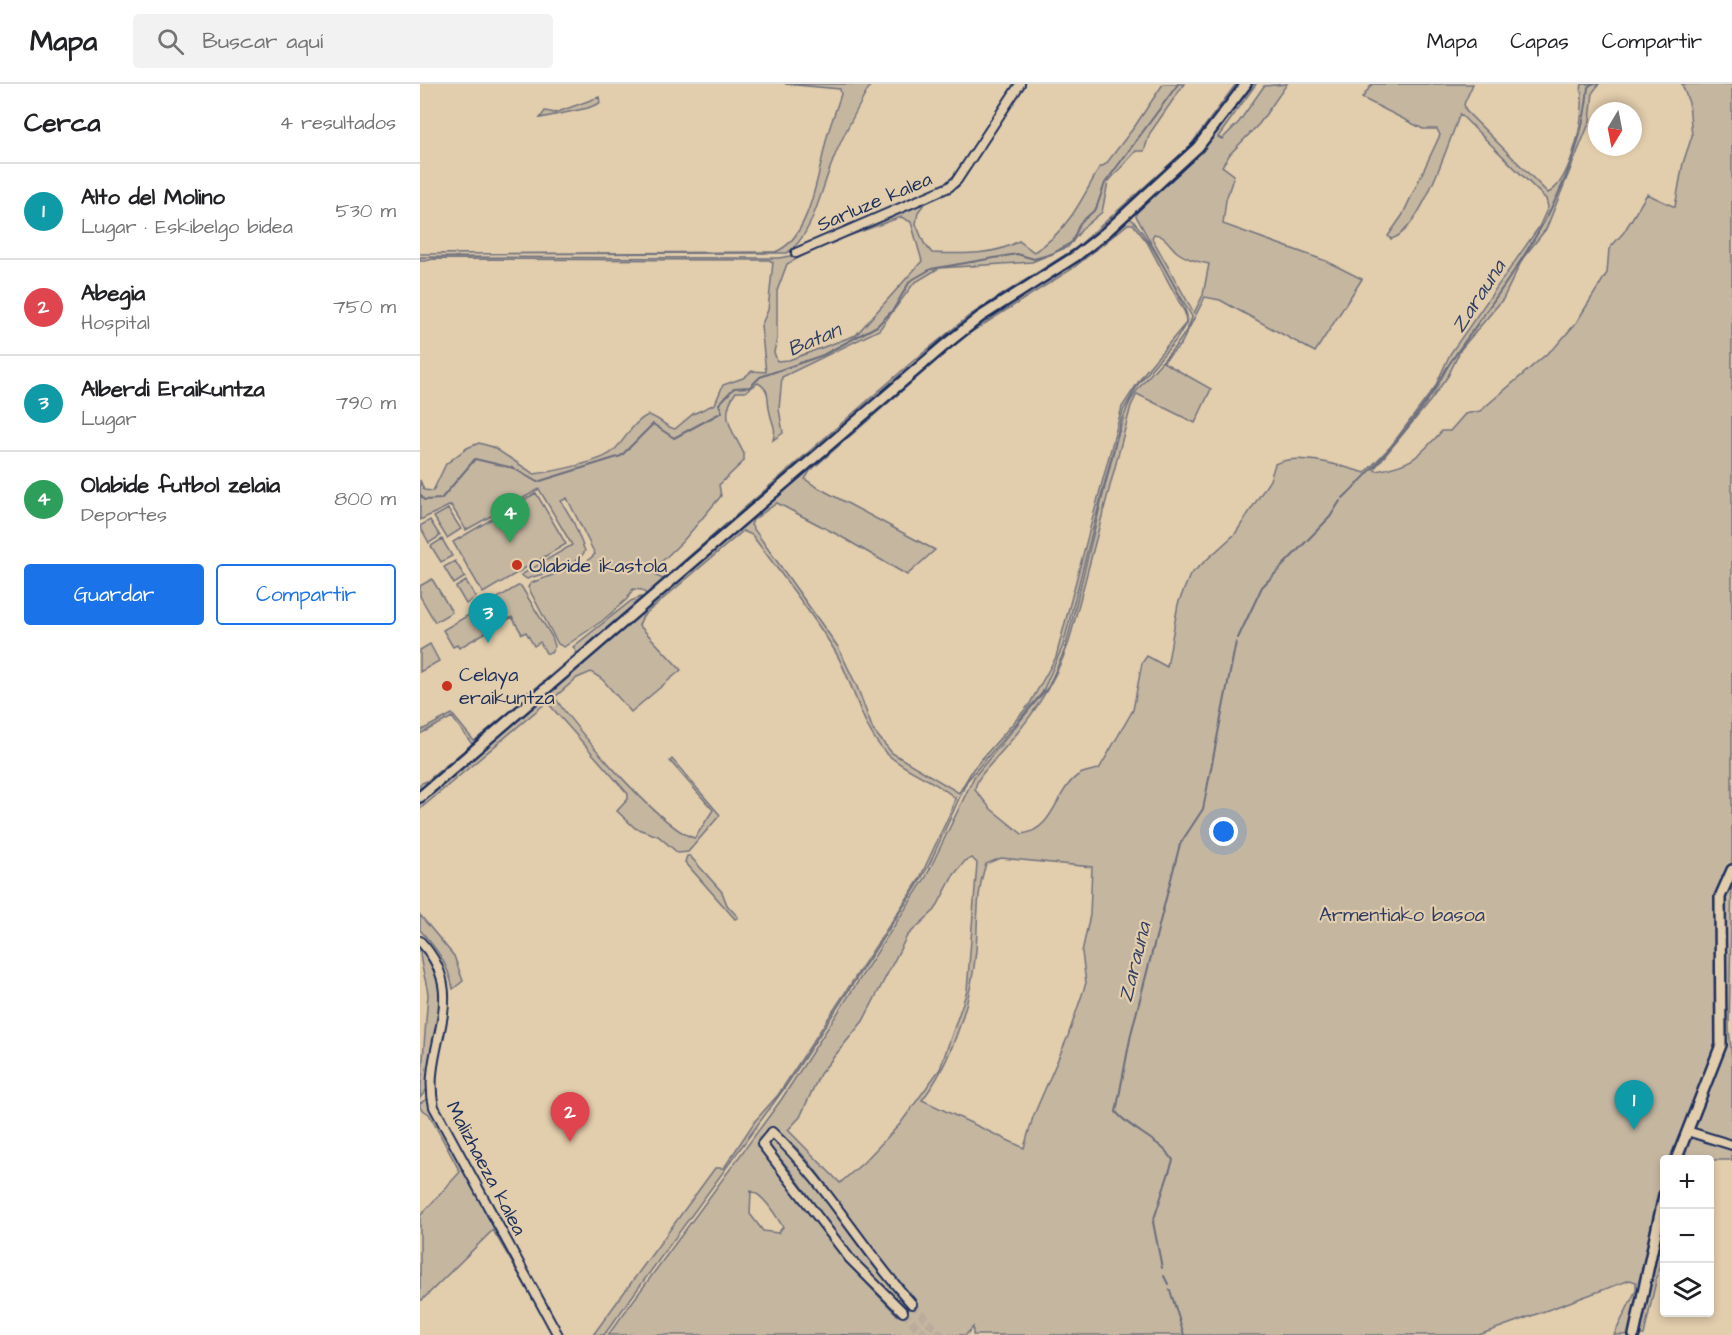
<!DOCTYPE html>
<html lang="es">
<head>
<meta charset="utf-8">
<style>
	:root { --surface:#fff; --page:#f2f2f2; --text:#202124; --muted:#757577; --line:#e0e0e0; --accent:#1a73e8 }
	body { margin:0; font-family:"Architects Daughter",sans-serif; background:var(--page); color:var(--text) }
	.controls { position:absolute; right:18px; bottom:18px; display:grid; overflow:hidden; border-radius:6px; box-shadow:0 3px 9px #0003 }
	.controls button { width:54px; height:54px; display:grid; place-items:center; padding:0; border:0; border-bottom:2px solid var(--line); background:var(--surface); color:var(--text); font:30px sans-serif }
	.compass { position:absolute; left:1168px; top:18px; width:54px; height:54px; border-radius:50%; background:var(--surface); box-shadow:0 3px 9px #0003; rotate:190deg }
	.you { position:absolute; left:804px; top:748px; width:21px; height:21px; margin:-15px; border:4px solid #fff; border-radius:50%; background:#1a73e8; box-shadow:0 0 0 9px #1a73e833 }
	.badge { display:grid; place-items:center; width:39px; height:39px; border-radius:50%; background:var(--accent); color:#fff; font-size:20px; font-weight:700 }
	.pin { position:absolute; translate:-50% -50px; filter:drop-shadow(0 2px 3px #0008) }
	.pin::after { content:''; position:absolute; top:32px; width:21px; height:18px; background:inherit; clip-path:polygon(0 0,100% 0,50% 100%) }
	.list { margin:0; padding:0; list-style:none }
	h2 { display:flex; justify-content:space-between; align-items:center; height:78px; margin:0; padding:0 24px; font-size:26px }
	h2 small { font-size:20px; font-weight:400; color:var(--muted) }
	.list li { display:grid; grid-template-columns:39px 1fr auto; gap:18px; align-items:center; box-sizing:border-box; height:96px; padding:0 24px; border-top:2px solid var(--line) }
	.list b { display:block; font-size:22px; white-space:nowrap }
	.list p { margin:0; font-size:20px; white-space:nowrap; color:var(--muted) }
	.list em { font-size:20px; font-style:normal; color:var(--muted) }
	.actions { display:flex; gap:12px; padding:18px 24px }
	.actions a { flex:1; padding:14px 0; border:2px solid var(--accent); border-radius:6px; text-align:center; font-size:21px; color:var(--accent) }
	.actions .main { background:var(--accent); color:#fff }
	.icon { flex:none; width:33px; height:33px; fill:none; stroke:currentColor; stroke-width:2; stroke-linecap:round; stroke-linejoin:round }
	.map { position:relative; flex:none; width:1312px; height:1251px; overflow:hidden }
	header { display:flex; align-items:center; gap:36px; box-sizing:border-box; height:84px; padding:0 30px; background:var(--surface); border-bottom:2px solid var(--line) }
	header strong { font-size:28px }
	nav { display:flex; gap:33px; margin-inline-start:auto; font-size:21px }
	.search { width:420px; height:54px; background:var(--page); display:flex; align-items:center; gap:15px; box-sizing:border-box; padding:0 21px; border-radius:6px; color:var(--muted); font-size:22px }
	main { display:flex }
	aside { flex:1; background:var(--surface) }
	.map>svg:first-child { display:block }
	.green { fill:#c5b6a0; stroke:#70727f; stroke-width:1.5; fill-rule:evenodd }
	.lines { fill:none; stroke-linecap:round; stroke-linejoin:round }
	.stream { stroke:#6a6d7d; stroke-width:2 }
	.minor-tunnel { stroke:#baad9c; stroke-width:8; stroke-dasharray:8 4; stroke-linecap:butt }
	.minor-casing { stroke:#1b2f5e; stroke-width:12 }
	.tertiary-casing { stroke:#1b2f5e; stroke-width:14 }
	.minor { stroke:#e2cdac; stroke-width:8 }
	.tertiary { stroke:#e2cdac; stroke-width:9 }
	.poi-dot { fill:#c8321e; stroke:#e2cdac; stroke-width:2 }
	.labels { text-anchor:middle; stroke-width:4.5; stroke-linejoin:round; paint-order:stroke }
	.street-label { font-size:20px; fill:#1b2f5e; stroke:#e2cdac }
	.poi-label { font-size:20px; fill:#1b2f5e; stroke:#e2cdac; text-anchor:start }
	.park-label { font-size:20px; fill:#2c3c65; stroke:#e2cdac }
	.water-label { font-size:21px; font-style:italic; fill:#2f3f66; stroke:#e2cdac }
</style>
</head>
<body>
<header>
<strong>Mapa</strong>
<div class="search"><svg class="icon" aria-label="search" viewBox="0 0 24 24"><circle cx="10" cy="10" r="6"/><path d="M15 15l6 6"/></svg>Buscar aquí</div>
<nav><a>Mapa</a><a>Capas</a><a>Compartir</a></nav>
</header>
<main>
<aside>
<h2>Cerca<small>4 resultados</small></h2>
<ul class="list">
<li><span class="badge" style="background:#0f9aa8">1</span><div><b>Alto del Molino</b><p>Lugar · Eskibelgo bidea</p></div><em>530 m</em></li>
<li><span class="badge" style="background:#e0444e">2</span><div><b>Abegia</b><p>Hospital</p></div><em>750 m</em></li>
<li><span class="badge" style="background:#0f9aa8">3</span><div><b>Alberdi Eraikuntza</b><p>Lugar</p></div><em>790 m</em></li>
<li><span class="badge" style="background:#2e9e5b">4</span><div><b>Olabide futbol zelaia</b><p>Deportes</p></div><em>800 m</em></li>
</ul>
<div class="actions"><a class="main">Guardar</a><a>Compartir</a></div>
</aside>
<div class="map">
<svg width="1312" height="1251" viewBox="0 0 1312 1251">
	<rect width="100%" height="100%" fill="#e2cdac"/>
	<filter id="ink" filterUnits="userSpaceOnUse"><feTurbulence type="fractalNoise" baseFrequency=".0167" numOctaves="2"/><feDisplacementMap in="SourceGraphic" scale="12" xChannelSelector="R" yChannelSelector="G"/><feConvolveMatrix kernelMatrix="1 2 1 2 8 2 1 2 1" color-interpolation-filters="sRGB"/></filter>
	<g filter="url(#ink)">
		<!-- green -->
		<path class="green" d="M365,0H451C437,25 422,52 412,79C401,106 392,153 367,169L0,170L355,168C391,156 399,82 408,49C412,36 417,23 421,10L420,5Z
			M603,0H605L538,103L504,120L498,128L496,140L504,159L512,169C540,170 574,172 599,157L614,168C646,149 662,116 679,84L686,80L715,42L743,0H764L730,49L724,67H716L688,98L682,128L663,144L648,163L612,178L519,184L494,199L459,246L362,293L359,325L363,349L353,356C357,344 352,340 350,329C346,316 352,307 338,299L325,308H316C298,332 313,347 324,370V377L299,401L301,412L263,457L237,482L236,492L243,495L492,278L550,231L656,164L770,62L816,0H822L776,59L670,158L548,236L228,512L222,506L213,505L207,515L182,537L144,563L138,560L108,503L111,499L165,479L175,470L147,414L141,417L153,437L165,467C157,483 124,489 107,495L101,491L152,461L119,405L46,446L31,421L0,436V396L4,406L13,407L26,380L47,364L59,359L73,363L114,390C131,388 182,378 193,367C207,355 211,339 228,331C240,334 244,342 255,345L273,330L295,320L303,301L323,294L332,287L346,288L341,242L348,226L353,178L349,176L13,175L5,177H0V173L359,174L375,171L529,105ZM481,133L491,138L502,177L436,251L369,276L357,277L354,268L357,255V207L367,180L401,162Z
			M832,0H836L798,53L802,55L819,38L844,2L867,0L839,40L810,70L802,82L814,91L806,116L803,140L906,177L942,195L895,268L800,216L785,213L761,260L743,278L791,305L775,339L717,310L711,322L649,558C633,604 607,640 575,675C568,684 556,694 555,706L571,725L602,750C635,746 635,705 660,690C665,688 673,686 679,685L713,626L722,579L727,572L747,583L758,520L770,491L815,450L850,396L855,380C878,368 921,382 945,389L971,362L1015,303L1030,270L1119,143L1128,123L1126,115L1040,30C1028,59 1001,148 971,155L968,152L982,132L1020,51L1017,45H1003L942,14L952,0H1053L1044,20L1046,27L1128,109C1149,99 1161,45 1162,23C1163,15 1160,8 1162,0H1179L1173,8L1170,37L1126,145L1103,174L1083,215L1041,265L1028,292L1010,317L954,385L956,387C993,380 997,374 1022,347H1030L1045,330L1060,327L1136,262L1156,239L1187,189L1189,165L1204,148L1227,110L1255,123L1263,79L1272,52L1269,19L1262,0H1312V779L1301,817L1312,790L1309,945L1312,974V1076H1244V1161L1224,1251H1194L1216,1206V1198L1210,1196L1059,1251H553V1243L546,1251H188L361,1016L506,793L554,693L628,603L645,565L697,354C702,340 705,323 714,311C729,287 765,260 772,233L716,132V127L773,76ZM734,150C745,151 749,161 757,168C766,175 778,178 789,180L783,211L774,229L732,154ZM552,774L557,779L547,907L520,985L480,1040L444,1078L420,1099L368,1046L380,1033L400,990L443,937L487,852L515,826L533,792L545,777ZM581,774L672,783L670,831L662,868L666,899L648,952L613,1033L604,1064L502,1016C532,979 552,913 556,866C558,837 556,808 566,780ZM354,1046C385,1065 406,1102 427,1130C446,1157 466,1182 486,1208L490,1209L495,1216L488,1221C437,1170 404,1105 354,1054L348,1061L370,1086L426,1164L484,1225L478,1232L425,1177L346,1072L340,1061ZM331,1107C344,1111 356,1132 363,1143L358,1149L343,1147L330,1130Z
			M179,13L180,19L168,24L120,34L125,27L135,29Z
			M710,134C724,145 766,219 768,236L756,256L719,299L703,327L643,562L622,609L547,697L510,779L497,802L366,1002L184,1251H173L295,1084H304L335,1037L358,1011L499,796L532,725L535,714C516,696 487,689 466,669C440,642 434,599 415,567C390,526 360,489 332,451L323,447L223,532L219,541L261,586L211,628L182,595L171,588L157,594L135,613C151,641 246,749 275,754L293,726L250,677L252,675L300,731L268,768L258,769L238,752L215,744L197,727L208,715V710L127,618L0,725V720L554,242L658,177ZM708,140H713L727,158L765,229L766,239L725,288L702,323L636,573L609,621L553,685L539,709L472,669L453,646L438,605L418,563L331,441L333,436L357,419L420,452L487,491L515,466L395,402L385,395L390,387L545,252L652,185Z
			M116,409L146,460L63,509L33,458Z
			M28,425L41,445L27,454L14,433Z
			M10,436L20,452L9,459L0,442Z
			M22,455L32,472L21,478L11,462Z
			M35,477L45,493L34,500L24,483Z
			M12,495L32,528L15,538L0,512V502Z
			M46,497L56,513L46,520L36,503Z
			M98,502H101L132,553L135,562L131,569H126L120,558L114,562L106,548L102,550L92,533L39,564L37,561L33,563L23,546Z
			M221,513L223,516L109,612L107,608L112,607L157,569L153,563L211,517Z
			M10,560L19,577L0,588V566Z
			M32,630L54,657L84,632L81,638L0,708V700L7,697L52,660L32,633L0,650V647Z
			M267,772H270L302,808L307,821L318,833L315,835L265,778Z
			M0,831L34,872L43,897L33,905C28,880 17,865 0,846Z
			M0,865C35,904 15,959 7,1005L0,1014L8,910C6,893 0,884 0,865Z
			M7,1015L20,1044L134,1251L73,1146L2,1216L0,1215V1132L40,1088L9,1030L0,1024V1019Z"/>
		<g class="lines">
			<!-- stream -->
			<path class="stream" d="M0,410L4,416L21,415L55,375L93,384L117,398L201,372L233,340L254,354L302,328L299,320L314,304L330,303L340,293L403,271L457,242L473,226L490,197L511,185L597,170L614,175L632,170L652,158L660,139L676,125L685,99L758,0
				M923,414C956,383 985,348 1011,311C1019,300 1024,287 1032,276C1089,193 1160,108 1168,3L1172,0
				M818,554L842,503L910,433L920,417
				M742,1184L733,1138L753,1076C739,1055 712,1047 696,1028L711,950L760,760L783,725L816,558
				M744,1192L748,1200
				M750,1206L764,1251
				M422,1251H426"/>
			<!-- minor-tunnel -->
			<path class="minor-tunnel" d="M492,1220L521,1251
				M483,1228L505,1251"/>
			<defs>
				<path id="minor" d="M376,169L529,103L537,96L600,0
					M0,857C53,913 0,963 14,1023L138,1251
					M1267,1047L1312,1061
					M483,1228L430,1175L342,1060L352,1048C406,1099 442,1165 492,1220"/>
				<path id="tertiary" d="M0,713L525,261L560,233L656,172L685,149L778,63L826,0
					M1256,1076L1301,961L1300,813L1312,786
					M1214,1251L1244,1111"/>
			</defs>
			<!-- minor casing -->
			<use href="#minor" class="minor-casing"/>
			<!-- tertiary casing -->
			<use href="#tertiary" class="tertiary-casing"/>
			<!-- minor -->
			<use href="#minor" class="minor"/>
			<!-- tertiary -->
			<use href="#tertiary" class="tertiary"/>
		</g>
	</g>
	<!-- markers -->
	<g class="poi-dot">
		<circle cx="97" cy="481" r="6"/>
		<circle cx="27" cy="602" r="6"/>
	</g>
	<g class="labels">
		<!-- street labels -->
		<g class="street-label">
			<text transform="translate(454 117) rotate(-23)" y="7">Sarluze kalea</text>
			<text transform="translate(67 1084) rotate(62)" y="7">Malizhaeza kalea</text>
		</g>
		<!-- poi labels -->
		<g class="poi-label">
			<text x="109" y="488">Olabide ikastola</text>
			<text x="39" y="597">Celaya<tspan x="39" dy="23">eraikuntza</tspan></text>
		</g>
		<!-- park labels -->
		<g class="park-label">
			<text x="982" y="837">Armentiako basoa</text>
		</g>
		<!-- water labels -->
		<g class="water-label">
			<text transform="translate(1058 212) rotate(-57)" y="7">Zarauna</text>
			<text transform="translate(394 255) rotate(-23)" y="7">Batan</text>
			<text transform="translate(714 878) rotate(-76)" y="7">Zarauna</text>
		</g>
	</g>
</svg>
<div class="controls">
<button>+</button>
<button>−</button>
<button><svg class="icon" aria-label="layers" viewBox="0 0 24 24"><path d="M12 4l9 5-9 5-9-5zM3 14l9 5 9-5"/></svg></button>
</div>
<svg class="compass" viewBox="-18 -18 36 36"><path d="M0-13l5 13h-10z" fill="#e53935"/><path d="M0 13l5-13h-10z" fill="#757577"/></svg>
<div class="you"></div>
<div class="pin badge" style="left:1214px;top:1046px;background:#0f9aa8">1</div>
<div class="pin badge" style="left:150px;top:1058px;background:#e0444e">2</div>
<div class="pin badge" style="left:68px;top:559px;background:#0f9aa8">3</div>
<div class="pin badge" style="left:90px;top:459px;background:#2e9e5b">4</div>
</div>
</main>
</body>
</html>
